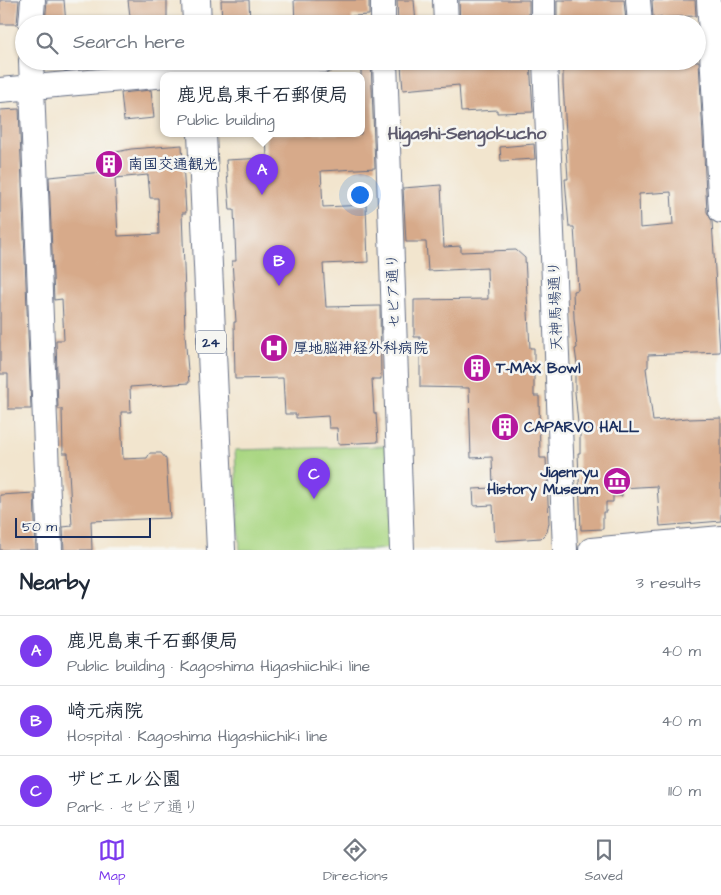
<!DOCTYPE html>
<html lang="en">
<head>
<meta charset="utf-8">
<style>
	:root { --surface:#fff; --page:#f6f6f7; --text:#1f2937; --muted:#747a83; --line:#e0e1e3; --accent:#7c3aed }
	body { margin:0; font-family:"Architects Daughter","Klee One",sans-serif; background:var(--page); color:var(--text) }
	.scale { position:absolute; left:15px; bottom:12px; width:136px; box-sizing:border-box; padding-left:5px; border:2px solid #1b2f5e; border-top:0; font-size:14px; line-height:18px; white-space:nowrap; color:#1b2f5e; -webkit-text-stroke:4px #f6f6f2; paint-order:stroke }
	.you { position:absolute; left:359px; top:194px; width:18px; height:18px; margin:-12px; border:4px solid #fff; border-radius:50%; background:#1a73e8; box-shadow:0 0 0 8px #1a73e833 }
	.badge { display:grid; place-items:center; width:32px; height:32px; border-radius:50%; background:var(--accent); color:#fff; font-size:16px; font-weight:700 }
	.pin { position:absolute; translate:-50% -41px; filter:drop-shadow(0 1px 2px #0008) }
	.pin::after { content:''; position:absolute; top:26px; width:18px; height:15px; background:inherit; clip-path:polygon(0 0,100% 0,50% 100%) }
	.popup { position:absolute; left:160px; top:72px; width:205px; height:65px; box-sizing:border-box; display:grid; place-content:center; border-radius:10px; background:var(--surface); filter:drop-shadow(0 1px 4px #0005); font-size:16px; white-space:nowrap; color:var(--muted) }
	.popup b { font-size:19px; color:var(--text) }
	.popup::after { content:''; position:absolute; left:50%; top:100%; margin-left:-10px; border:10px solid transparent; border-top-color:var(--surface) }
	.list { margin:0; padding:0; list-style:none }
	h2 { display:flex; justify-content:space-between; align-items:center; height:65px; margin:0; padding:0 20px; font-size:21px }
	h2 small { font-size:16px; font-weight:400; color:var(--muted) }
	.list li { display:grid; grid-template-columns:32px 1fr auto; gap:15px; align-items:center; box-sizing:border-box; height:70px; padding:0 20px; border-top:1px solid var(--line) }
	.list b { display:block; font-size:19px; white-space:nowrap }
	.list p { margin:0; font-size:16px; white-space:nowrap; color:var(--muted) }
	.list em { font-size:16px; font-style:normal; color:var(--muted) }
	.icon { flex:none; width:28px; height:28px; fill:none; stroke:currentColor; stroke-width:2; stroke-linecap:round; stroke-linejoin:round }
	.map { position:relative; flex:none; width:721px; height:550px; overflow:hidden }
	.search { position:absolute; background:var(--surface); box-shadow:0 1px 4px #0004; left:15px; right:15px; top:15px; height:55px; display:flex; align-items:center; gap:12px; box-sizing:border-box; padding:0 18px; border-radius:28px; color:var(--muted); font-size:19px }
	.sheet { height:275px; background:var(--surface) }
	nav { display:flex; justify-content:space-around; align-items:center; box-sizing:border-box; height:70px; border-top:1px solid var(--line); background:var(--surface); font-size:14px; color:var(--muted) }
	nav a { display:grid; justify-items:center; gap:2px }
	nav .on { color:var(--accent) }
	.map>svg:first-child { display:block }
	.green { fill:#aad783; stroke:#628370 }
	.building { fill:#d7aa8a; fill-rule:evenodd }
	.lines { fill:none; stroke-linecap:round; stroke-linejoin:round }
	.minor-casing { stroke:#666f85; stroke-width:26 }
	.major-casing { stroke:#666f85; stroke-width:30 }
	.minor { stroke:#fff; stroke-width:24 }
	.major { stroke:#fff; stroke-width:28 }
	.labels { text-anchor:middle; stroke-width:5; stroke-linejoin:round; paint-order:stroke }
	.shield { fill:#f6f6f2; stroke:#5d6b8a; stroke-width:1 }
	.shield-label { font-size:14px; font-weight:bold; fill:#1b2f5e }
	.poi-label { font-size:15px; font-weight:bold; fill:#1b2f5e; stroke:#f6f6f2; text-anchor:start }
	.street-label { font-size:15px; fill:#1b2f5e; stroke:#f6f6f2 }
	.quarter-label { font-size:18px; font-weight:bold; fill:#5d5a6d; stroke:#f6f6f2 }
</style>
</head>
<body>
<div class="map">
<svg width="721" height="550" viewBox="0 0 721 550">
	<rect width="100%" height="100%" fill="#f6f6f2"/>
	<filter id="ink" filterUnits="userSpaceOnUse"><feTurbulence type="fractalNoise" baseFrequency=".02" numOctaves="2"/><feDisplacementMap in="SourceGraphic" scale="10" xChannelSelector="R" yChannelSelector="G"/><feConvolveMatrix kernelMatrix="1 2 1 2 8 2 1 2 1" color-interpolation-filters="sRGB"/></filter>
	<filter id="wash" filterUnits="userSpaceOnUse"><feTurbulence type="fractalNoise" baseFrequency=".0096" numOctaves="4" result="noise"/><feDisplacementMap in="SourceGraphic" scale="20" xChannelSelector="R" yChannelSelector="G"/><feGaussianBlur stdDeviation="1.12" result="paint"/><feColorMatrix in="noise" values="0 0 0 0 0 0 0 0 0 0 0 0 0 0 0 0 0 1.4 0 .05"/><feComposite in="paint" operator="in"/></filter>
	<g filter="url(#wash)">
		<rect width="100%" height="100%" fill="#f2e5ce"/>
		<!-- green -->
		<path class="green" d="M388,446L392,548L373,550H240L235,450Z"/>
		<g id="blocks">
			<!-- building -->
			<path class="building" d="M0,0H19L17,24H0Z
				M47,0H64L66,24H45Z
				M128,0H167V24H131Z
				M221,0H249L250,24H222Z
				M294,0H369V15L352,16V24H295Z
				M397,0H414L416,24H398Z
				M459,0H529V24H460Z
				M557,0H624L626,22L557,24Z
				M652,0H695L696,16L653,18Z
				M361,61H371L375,168L321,171L323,207L366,205L368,262L323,264L326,307L380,306L381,379H372L374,413H376L378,442L338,444L337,428H329L328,416L296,418V414H285L283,378L235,379L234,322H236L232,261H236L234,210H230L226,160L267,158L266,134H361Z
				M454,61H530L533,112L497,113V110L461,112L459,85L403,90L401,66Z
				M563,61H699L707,212L712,221L720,352L648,355V367L646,368L653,421L688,418L689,419L721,418V521L660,526L657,486L621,488L622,496H613V502H606V512H603V529L581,530L578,453H580V423H578L575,392V373L578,372L575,349L577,348L574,318L573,291L578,290L574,227H569L565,179H568L566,149H567L563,84ZM671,192L673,225L640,228L639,194Z
				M151,90L154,118L124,121L121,93Z
				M19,109L31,409H8V374H0V110Z
				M534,144L535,159L501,161L500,147Z
				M182,145L186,213H182L185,293H184L185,334L189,383L130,387L131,412H121L123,459L147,458L150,453H161L166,459L170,518L91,521L92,550H64L63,527L72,526L68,453H63L62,409H58L56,340H64L62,299L54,300L49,177L103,172L102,155L131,149ZM148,175L150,198H158L159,234L118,236L115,178Z
				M441,185L444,247L461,246V252L516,250L525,258L530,348H534V396H539L540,458H546L549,523L547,532L541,538L495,541L493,505L474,506L473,489L493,488L492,457L471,458L469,388L420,387V337H414V300L488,299L487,268L428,271L426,242H406L403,188Z
				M34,493L36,550H0V495Z"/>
		</g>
	</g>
	<g filter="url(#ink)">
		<use href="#blocks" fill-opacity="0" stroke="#666f85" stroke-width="1"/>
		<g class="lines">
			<defs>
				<path id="minor" d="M383,0V24
					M445,0L446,24
					M543,0V24
					M638,0L640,24
					M709,0L721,211
					M31,24L33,0
					M31,61L50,550
					M385,61L402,550
					M545,61L565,550
					M0,90L324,61
					M591,550L721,538"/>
				<path id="major" d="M196,0L197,24
					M199,61V76
					M202,134L221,550"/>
			</defs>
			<!-- minor casing -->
			<use href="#minor" class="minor-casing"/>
			<!-- major casing -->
			<use href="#major" class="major-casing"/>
			<!-- minor -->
			<use href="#minor" class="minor"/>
			<!-- major -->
			<use href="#major" class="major"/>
		</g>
	</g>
	<!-- icons -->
	<defs>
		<symbol id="building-disc" viewBox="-11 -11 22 22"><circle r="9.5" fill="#b5179e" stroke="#f6f6f2"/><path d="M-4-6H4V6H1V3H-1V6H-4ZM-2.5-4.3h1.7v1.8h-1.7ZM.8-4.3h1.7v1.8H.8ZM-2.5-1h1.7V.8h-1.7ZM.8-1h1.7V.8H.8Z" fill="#fff"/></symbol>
		<symbol id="hospital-disc" viewBox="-11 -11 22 22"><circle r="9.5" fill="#b5179e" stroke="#f6f6f2"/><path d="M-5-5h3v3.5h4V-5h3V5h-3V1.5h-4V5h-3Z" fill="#fff"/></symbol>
		<symbol id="museum-disc" viewBox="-11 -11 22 22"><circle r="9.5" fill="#b5179e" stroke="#f6f6f2"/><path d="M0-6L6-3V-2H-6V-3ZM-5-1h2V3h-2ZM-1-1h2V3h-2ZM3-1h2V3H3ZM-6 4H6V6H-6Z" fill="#fff"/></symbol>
	</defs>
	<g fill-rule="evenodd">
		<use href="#building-disc" x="93" y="148" width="32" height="32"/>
		<use href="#hospital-disc" x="258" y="332" width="32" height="32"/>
		<use href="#building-disc" x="461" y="352" width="32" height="32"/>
		<use href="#building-disc" x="489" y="411" width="32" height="32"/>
		<use href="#museum-disc" x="601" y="465" width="32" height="32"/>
	</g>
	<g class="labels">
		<!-- shield labels -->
		<rect class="shield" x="196" y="330.5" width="30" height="23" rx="4"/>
		<g class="shield-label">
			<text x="211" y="347">24</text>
		</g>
		<!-- poi labels -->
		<g class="poi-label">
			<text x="128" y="169">南国交通観光</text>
			<text x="293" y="353">厚地脳神経外科病院</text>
			<text x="496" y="373">T-MAX Bowl</text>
			<text x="524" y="432">CAPARVO HALL</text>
			<text x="598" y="477" text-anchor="end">Jigenryu<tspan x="598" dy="17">History Museum</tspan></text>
		</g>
		<!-- street labels -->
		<g class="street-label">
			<text transform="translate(393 291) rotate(-92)" y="5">セピア通り</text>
			<text transform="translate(555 306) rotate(-92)" y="5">天神馬場通り</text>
		</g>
		<!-- quarter labels -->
		<g class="quarter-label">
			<text x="467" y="139">Higashi-Sengokucho</text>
		</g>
	</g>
</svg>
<div class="scale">50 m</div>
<div class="you"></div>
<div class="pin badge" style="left:262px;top:195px">A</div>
<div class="popup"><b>鹿児島東千石郵便局</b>Public building</div>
<div class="pin badge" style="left:279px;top:286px">B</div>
<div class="pin badge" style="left:314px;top:499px">C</div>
<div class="search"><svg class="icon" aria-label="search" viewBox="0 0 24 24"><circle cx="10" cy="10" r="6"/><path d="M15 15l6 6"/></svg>Search here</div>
</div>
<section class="sheet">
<h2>Nearby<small>3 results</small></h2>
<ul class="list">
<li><span class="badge">A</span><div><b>鹿児島東千石郵便局</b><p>Public building · Kagoshima Higashiichiki line</p></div><em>40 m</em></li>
<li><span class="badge">B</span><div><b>崎元病院</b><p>Hospital · Kagoshima Higashiichiki line</p></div><em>40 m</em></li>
<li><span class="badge">C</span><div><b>ザビエル公園</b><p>Park · セピア通り</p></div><em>110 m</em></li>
</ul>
</section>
<nav>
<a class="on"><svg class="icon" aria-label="map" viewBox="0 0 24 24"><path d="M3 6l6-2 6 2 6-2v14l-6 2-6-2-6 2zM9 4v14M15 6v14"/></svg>Map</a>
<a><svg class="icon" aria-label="directions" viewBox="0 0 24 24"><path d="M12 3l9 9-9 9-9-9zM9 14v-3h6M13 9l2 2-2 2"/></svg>Directions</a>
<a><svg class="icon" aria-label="saved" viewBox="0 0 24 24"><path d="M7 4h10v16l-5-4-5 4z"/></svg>Saved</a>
</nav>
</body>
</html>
